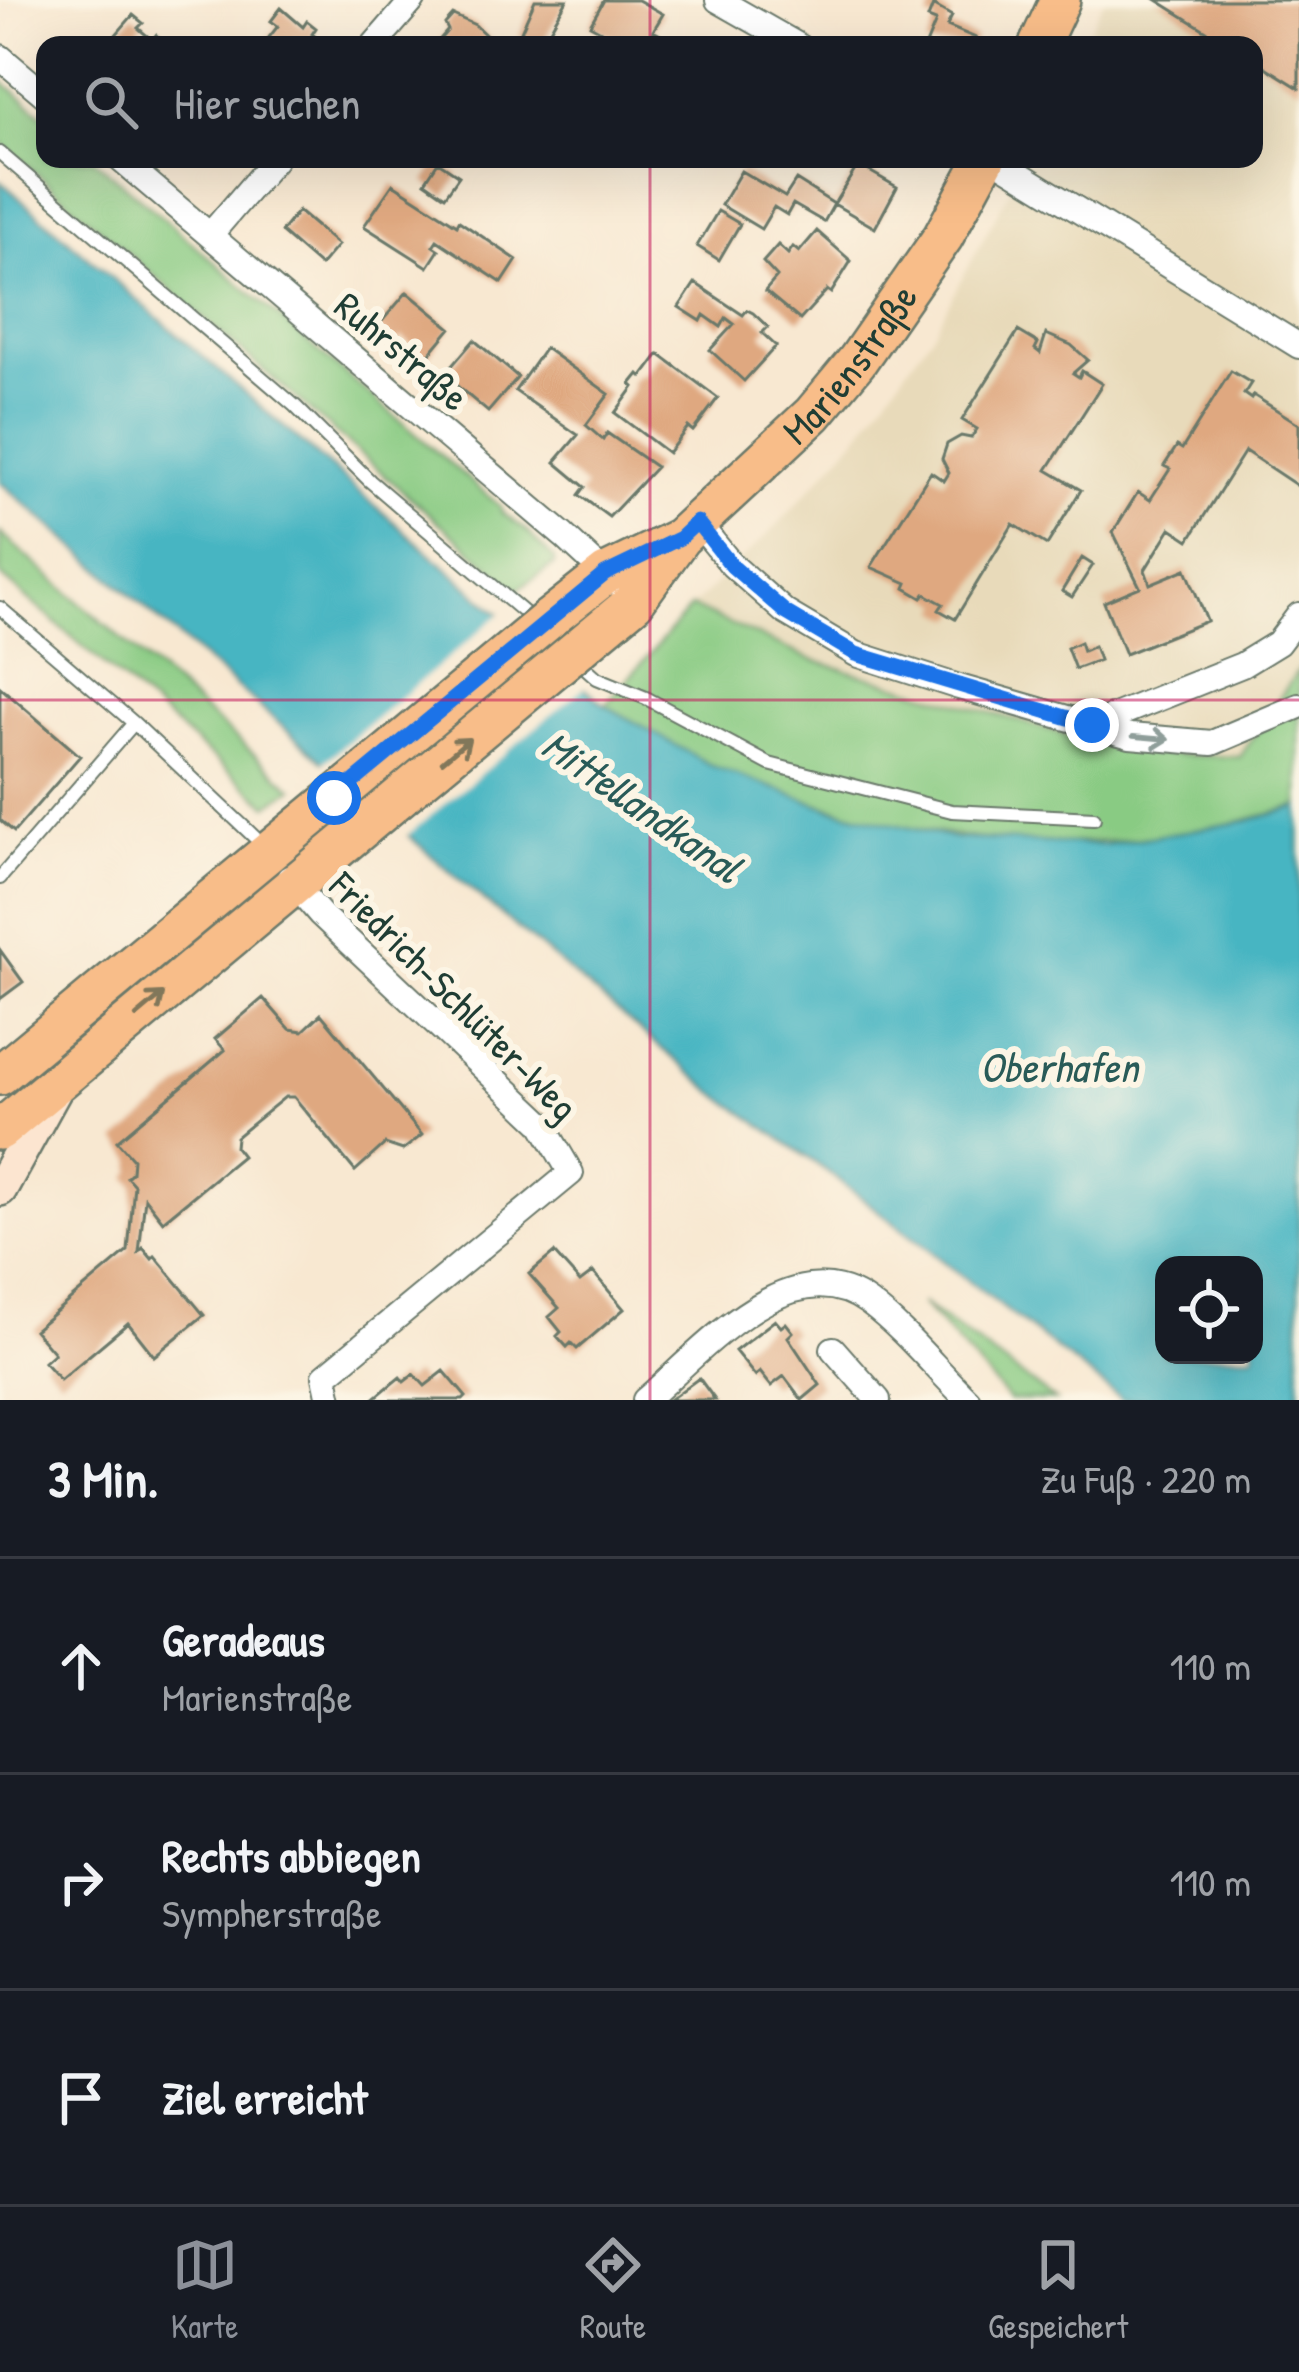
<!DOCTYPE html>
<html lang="de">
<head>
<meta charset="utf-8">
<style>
	:root { --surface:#171b24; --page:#20242c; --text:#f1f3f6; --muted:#9ea1a6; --line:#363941; --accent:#8c9099 }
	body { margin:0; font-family:"Patrick Hand",sans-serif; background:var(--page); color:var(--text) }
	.controls { position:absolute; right:36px; bottom:36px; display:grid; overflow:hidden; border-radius:24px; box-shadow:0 12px 48px #0002 }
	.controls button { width:108px; height:108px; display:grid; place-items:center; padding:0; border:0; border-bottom:3px solid var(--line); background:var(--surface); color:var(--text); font:60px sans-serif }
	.stop { position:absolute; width:36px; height:36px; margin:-27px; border:9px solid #1a73e8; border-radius:50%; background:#fff }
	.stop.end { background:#1a73e8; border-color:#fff; box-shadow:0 3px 12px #0008 }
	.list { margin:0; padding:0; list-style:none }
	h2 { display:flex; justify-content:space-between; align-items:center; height:156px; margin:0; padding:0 48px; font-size:51px }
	h2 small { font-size:39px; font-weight:400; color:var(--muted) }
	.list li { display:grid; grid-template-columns:78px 1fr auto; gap:36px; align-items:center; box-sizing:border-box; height:216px; padding:0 48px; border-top:3px solid var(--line) }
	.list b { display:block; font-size:45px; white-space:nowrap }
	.list p { margin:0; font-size:39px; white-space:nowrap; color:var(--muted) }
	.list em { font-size:39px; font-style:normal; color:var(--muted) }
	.icon { flex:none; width:66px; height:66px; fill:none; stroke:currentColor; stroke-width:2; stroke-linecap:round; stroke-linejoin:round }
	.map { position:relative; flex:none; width:1299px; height:1400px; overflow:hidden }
	.search { position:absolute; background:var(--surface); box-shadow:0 12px 48px #0002; left:36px; right:36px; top:36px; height:132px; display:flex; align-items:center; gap:30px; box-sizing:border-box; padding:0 42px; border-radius:24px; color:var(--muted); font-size:45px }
	.sheet { height:804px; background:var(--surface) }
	nav { display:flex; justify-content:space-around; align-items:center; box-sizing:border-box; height:168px; border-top:3px solid var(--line); background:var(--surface); font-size:33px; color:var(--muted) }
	nav a { display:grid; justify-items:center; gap:6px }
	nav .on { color:var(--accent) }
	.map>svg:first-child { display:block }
	.built { fill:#e8daba }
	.grass { fill:#89cb83; stroke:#54845c; stroke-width:3 }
	.water { fill:#47b5c2; stroke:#33797b; stroke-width:3; fill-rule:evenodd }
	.pier { fill:#f8e8d1 }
	.building { fill:#dfa880 }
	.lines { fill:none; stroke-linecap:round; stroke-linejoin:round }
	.lane-casing { stroke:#6b796b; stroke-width:16 }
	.street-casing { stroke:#6b796b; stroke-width:28 }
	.secondary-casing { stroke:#6b796b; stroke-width:38 }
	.primary-casing { stroke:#6b796b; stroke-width:44 }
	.lane { stroke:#fff; stroke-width:12 }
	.street { stroke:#fff; stroke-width:24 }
	.secondary { stroke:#fce5d0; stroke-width:33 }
	.primary { stroke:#f8bd89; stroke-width:39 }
	.primary-bridge-casing { stroke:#6b796b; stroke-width:44; stroke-linecap:butt }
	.primary-bridge { stroke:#f8bd89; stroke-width:39 }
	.oneway { stroke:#8f9e9a }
	.oneway2 { stroke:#81775a }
	.route { stroke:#1a73e8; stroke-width:15 }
	.grid { fill:none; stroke:#c2185b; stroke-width:3; stroke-opacity:0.55 }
	.labels { text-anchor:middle; stroke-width:12; stroke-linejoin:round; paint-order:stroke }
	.street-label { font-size:39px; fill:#1f3d34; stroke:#fcf5e5 }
	.water-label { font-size:42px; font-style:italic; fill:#295b58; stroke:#fcf5e5 }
</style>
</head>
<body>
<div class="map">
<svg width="1299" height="1400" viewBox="0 0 1299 1400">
	<rect width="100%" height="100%" fill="#fcf5e5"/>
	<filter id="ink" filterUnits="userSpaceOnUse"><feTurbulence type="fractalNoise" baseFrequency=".00833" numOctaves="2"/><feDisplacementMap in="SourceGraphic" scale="24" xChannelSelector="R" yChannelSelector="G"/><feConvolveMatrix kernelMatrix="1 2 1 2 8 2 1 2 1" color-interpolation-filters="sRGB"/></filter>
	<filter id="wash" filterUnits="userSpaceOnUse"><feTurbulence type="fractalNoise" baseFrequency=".004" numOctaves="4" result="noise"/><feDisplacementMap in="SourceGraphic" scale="48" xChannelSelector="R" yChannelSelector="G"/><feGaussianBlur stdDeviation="2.7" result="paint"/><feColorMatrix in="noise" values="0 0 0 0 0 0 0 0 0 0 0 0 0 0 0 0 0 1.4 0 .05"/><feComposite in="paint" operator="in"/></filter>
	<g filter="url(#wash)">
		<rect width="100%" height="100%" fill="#f8e8d1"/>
		<!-- built -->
		<path class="built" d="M1104,0H1299V669L1240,757L1149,754L1074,737L815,661L691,607L775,528L857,437L933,333L1026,159H1254V45H1082Z"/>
		<!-- grass -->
		<path class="grass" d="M0,79L45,117V159H94L501,507V512L524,529L554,559V565L517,590L0,142Z
			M0,533L293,788L268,805L0,575Z
			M691,607L815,661L1074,737L1149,754L1240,757L1299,669V806C1119,859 963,856 786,793C761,783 733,776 709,764C673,746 639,724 605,705Z
			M921,1303L1055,1400H1009Z"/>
		<!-- water -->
		<path class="water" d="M0,181L605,705L712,766L832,809L952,838L1104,845L1247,821L1299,807V1400H1122L828,1172L714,1092L462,882L0,482ZM1164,1265H1254V1355H1164Z"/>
		<!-- pier -->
		<path class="pier" d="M505,610L589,683L403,839L319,766Z"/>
		<g id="blocks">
			<!-- building -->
			<path class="building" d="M535,0H567L541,45L519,36Z
				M604,0H638L663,14L653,31L680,45H627L590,25Z
				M1157,0H1299V88L1254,60V45H1229Z
				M933,5L952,16L947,26L976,38L973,45H926L936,21L928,18Z
				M281,8L303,27L307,21L316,28L312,34L325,45H263L278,26L271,21Z
				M133,15L143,23L138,28L152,40L156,35L168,45H107Z
				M453,15L475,25L496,45H435L448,30L445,24Z
				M852,161L897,187L875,228L834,204L855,170L849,166Z
				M438,162L459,176L445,196L425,182Z
				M741,171L785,197L796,180L834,204L824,222L793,204L787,215L774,207L761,229L721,205Z
				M393,184L457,225L459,221L517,260L502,283L437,240L433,246L439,250L428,267L364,226Z
				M298,211L338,245L320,266L281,232Z
				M718,211L740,224L719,260L697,246Z
				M817,231L851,261L831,293L827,290L800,320L765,291L777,277L763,262L778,245L788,254L793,247L799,252Z
				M695,283L743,315L747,310L753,313L768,327L762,333L776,346L744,381L710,350L734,324L726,318L721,327L704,315L701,321L679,307Z
				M407,292L451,328L426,358L402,337L396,343L377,327Z
				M1018,331L1038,343L1035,349L1040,353L1046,334L1071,345L1088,360L1073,373L1079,377L1082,371L1102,384L1047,470L1081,490L1047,545L1013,524L955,619L939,610L943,604L925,594L922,598L905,588L907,583L871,567L931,472L944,481L949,473L942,459L947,444L961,436L971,438L977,429L962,420Z
				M474,340L518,377L488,412L444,375Z
				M545,348L609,394L586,425L603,440L607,433L656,467L609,517L579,495L585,487L555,462L578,435L515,391Z
				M659,354L718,398L693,431L688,427L668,453L615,413L634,387L631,384L639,374L642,377Z
				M1231,371L1251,383L1244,394L1251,399L1253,395L1299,424V487L1245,451L1189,540L1171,528L1145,570L1150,584L1186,569L1207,621L1125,654L1104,602L1140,587L1113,532L1138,492L1150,500L1170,469L1164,466L1177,446L1182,449Z
				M1082,558L1093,565L1072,597L1062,591Z
				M1080,642L1083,651L1094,646L1099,660L1075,669L1067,648Z
				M0,687L80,756L14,832L0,820Z
				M0,950L23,982L0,999Z
				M263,998L290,1029L303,1031L321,1014L422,1135L403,1150L385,1144L355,1171L294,1097H285L236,1137L235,1147L242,1156L163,1221L145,1198L139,1252L143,1248L152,1259L155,1256L204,1315L154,1356L128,1323L60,1380L44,1362L54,1353L34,1330L128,1251L134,1185L127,1177L132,1172L133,1159L117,1141L225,1050L215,1039Z
				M554,1253L580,1282L593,1272L624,1309L577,1349L571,1343L567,1347L557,1336L561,1332L549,1317L559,1308L529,1274Z
				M775,1320L781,1327L786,1323L793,1332L788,1337L820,1385L802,1400L784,1376L771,1386L760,1372L755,1376L735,1351Z
				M444,1371L466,1397L463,1400H372L400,1377L404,1382L414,1374L425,1386Z
				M699,1378L715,1400H669Z"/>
		</g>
	</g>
	<g filter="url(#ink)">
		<use href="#blocks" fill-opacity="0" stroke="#6b796b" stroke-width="3"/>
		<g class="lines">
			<defs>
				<path id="lane" d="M0,153L295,406L370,481L535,622
					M0,608L134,723L266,848
					M577,660L597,678L646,698L769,764L952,811L1094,818
					M0,878L134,723"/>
				<path id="street" d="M718,0L797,45
					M374,45L413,0
					M0,57L45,95
					M120,159L564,536L615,583
					M995,159L1299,346
					M210,235L275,159
					M697,522L732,565L785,612L856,654L959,687L1130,736L1212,743L1299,706
					M1092,725L1242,665L1278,643L1299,615
					M289,878L320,914L541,1122L571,1173L325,1376L330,1400
					M833,1349L878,1400
					M645,1400C701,1353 790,1245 869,1303C905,1330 936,1369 968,1400"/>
				<path id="secondary" d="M0,1189L54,1091"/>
				<g id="primary">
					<path d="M1039,45L1060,0"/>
					<path d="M549,619L606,574L676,540"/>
					<path id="s1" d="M580,647L634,602L680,538L813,414L857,361L943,237L985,159"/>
					<path d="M0,1075L334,798"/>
					<path d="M0,1130L366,825"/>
				</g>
			</defs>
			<!-- lane casing -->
			<use href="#lane" class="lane-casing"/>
			<!-- street casing -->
			<use href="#street" class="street-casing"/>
			<!-- secondary casing -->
			<use href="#secondary" class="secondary-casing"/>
			<!-- primary casing -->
			<use href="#primary" class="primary-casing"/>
			<!-- lane -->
			<use href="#lane" class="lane"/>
			<!-- street -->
			<use href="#street" class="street"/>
			<!-- secondary -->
			<use href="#secondary" class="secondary"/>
			<!-- primary -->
			<use href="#primary" class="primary"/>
			<defs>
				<path id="primary-bridge" d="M334,798L549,619
					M366,825L580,647"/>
			</defs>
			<!-- primary-bridge casing -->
			<use href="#primary-bridge" class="primary-bridge-casing"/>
			<!-- primary-bridge -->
			<use href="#primary-bridge" class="primary-bridge"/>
		</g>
		<!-- one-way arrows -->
		<defs><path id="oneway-shaft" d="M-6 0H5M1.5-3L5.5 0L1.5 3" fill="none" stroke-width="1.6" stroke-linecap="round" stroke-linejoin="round" transform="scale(3)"/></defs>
		<use class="oneway" href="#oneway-shaft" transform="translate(1151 738) rotate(5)"/>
		<g class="oneway2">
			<use href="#oneway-shaft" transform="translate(456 750) rotate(-40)"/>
			<use href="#oneway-shaft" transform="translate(150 1005) rotate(-40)"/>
		</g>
	</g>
	<g class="lines" filter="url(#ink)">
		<!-- route -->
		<path class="route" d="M334,798L605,574L680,538L697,522L732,566L785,612L856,654L1092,725"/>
	</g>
	<!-- grid -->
	<path class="grid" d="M650,0V45M650,159V1400M0,700H1299"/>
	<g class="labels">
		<!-- street labels -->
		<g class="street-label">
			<text transform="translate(402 351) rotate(40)" y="14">Ruhrstraße</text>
			<text dy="14" stroke="none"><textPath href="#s1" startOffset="393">Marienstraße</textPath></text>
			<text transform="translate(454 996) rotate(45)" y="14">Friedrich-Schlüter-Weg</text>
		</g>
		<!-- water labels -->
		<g class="water-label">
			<text transform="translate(642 806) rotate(35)" y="15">Mittellandkanal</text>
			<text x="1059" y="1082">Oberhafen</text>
		</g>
	</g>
</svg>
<div class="controls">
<button><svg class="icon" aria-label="locate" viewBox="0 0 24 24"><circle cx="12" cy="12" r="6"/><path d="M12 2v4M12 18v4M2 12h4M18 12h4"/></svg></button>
</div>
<div class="stop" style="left:334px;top:798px"></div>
<div class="stop end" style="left:1092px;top:725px"></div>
<div class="search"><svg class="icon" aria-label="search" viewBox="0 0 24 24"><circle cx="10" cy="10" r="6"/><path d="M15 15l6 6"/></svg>Hier suchen</div>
</div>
<section class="sheet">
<h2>3 Min.<small>Zu Fuß · 220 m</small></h2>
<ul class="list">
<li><svg class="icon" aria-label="ahead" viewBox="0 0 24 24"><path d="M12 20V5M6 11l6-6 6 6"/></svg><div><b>Geradeaus</b><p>Marienstraße</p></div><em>110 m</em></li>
<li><svg class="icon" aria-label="right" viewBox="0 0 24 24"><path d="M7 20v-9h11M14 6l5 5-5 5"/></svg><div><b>Rechts abbiegen</b><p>Sympherstraße</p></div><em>110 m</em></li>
<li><svg class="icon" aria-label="arrive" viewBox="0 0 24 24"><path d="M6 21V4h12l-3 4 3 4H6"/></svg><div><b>Ziel erreicht</b></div></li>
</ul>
</section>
<nav>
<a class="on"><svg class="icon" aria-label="map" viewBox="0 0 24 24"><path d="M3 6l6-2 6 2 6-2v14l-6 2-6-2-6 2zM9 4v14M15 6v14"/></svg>Karte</a>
<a><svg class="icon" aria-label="directions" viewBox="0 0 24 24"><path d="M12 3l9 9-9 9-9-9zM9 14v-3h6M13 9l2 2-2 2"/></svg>Route</a>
<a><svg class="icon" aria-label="saved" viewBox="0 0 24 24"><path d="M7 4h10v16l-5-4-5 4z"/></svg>Gespeichert</a>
</nav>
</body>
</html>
